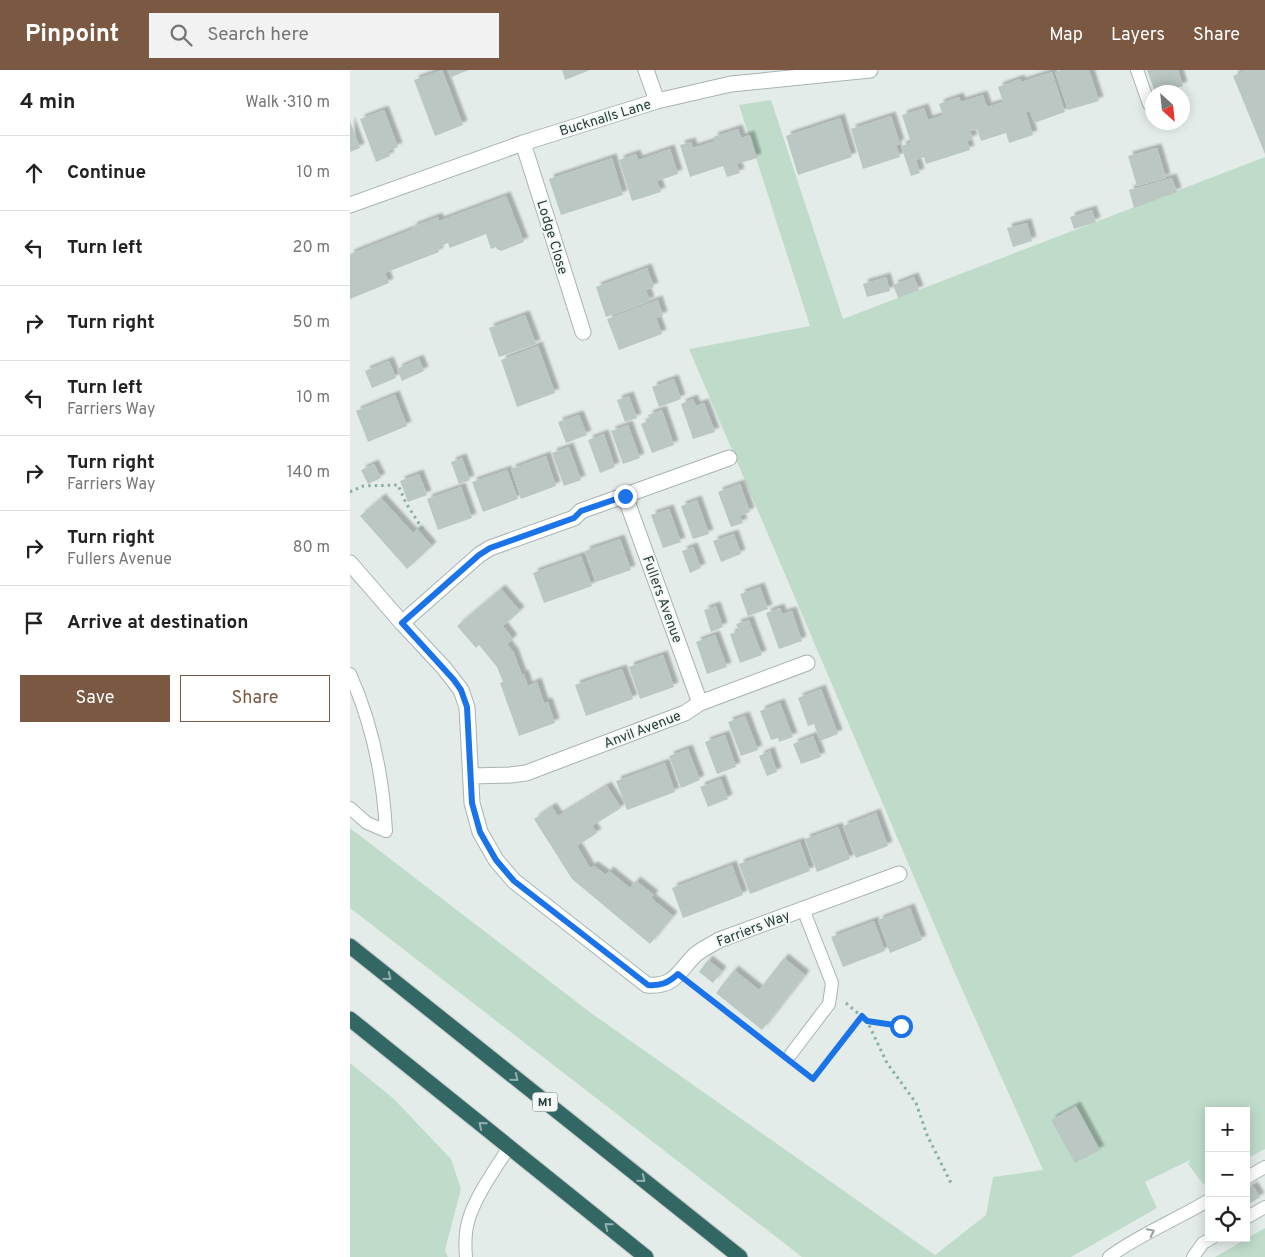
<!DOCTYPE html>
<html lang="en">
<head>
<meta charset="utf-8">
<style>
	:root { --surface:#fff; --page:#f2f2f2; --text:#222; --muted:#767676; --line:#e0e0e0; --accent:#7b5841 }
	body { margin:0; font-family:Overpass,sans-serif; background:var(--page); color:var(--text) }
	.controls { position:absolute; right:15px; bottom:15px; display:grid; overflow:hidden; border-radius:0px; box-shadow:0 2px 12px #0003 }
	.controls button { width:45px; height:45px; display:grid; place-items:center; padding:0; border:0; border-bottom:1px solid var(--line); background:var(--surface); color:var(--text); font:25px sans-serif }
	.compass { position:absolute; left:795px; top:15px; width:45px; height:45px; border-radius:50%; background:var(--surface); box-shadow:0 2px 12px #0003; rotate:153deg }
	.stop { position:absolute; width:15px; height:15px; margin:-11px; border:4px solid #1a73e8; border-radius:50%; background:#fff }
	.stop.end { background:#1a73e8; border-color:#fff; box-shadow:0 1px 5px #0008 }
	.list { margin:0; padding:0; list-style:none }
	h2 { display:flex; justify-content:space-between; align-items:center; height:65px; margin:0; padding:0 20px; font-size:21px }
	h2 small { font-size:16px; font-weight:400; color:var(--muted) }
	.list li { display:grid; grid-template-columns:32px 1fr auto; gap:15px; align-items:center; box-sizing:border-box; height:75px; padding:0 20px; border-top:1px solid var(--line) }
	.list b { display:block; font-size:19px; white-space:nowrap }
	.list p { margin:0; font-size:16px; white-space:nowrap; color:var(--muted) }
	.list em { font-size:16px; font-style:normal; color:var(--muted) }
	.actions { display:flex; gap:10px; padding:15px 20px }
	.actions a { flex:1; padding:11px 0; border:1px solid var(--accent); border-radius:0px; text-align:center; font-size:18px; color:var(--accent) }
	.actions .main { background:var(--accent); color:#fff }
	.icon { flex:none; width:28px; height:28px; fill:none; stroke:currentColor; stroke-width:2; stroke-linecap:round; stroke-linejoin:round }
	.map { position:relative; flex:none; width:915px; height:1187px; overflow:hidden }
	header { display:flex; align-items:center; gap:30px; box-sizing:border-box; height:70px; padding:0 25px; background:var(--accent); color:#fff }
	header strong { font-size:24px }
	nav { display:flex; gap:28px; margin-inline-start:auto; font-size:18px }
	.search { width:350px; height:45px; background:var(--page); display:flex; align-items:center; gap:12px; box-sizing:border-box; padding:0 18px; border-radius:0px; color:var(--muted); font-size:19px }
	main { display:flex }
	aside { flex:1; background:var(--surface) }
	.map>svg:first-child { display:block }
	.green { fill:#bfdccb }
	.building { fill:#bac7c3; filter:url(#shadow) }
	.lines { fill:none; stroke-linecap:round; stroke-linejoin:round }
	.service-casing { stroke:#a7b4b2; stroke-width:14 }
	.minor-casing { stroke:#a7b4b2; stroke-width:17 }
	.motorway-casing { stroke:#c2c9c8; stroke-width:17 }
	.path { stroke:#87aea7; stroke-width:3; stroke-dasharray:2.5 4; stroke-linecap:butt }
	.service { stroke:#fff; stroke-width:12 }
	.minor { stroke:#fff; stroke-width:15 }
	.motorway { stroke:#336764; stroke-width:15 }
	.oneway { stroke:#94b0ae }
	.oneway2 { stroke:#929e9c }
	.route { stroke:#1a73e8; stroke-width:6 }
	.labels { text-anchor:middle; stroke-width:4; stroke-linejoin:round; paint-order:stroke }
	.shield { fill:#f4f9f7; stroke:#637573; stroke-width:1 }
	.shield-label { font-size:12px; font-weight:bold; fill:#253d3a }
	.street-label { font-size:14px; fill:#253d3a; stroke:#f4f9f7 }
</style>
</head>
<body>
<header>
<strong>Pinpoint</strong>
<div class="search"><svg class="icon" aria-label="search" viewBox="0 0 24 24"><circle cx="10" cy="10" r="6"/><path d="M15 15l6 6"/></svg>Search here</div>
<nav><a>Map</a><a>Layers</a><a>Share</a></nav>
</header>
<main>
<aside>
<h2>4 min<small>Walk · 310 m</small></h2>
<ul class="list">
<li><svg class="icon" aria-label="ahead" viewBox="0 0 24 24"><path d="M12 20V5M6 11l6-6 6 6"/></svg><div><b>Continue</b></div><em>10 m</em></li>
<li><svg class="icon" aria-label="left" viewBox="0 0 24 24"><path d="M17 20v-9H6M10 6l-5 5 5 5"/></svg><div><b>Turn left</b></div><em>20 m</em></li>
<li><svg class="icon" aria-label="right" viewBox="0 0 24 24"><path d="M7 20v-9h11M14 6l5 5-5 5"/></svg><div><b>Turn right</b></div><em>50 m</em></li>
<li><svg class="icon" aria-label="left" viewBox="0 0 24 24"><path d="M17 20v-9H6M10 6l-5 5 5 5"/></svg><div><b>Turn left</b><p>Farriers Way</p></div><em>10 m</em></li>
<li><svg class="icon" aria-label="right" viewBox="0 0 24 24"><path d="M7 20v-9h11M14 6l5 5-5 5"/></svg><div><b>Turn right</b><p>Farriers Way</p></div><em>140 m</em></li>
<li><svg class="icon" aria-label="right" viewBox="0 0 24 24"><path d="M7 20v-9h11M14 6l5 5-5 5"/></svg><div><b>Turn right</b><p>Fullers Avenue</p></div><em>80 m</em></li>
<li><svg class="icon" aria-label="arrive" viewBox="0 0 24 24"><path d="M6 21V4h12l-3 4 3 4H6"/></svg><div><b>Arrive at destination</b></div></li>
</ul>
<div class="actions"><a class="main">Save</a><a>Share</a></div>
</aside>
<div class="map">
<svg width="915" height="1187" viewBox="0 0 915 1187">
	<defs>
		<filter id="shadow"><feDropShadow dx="4.5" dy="-4.5" stdDeviation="1" flood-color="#0004"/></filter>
	</defs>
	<rect width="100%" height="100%" fill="#e4ecea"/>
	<!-- green -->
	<path class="green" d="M421,30L493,249L915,87V1079L896,1089V1041H859V1111L853,1114L838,1094L840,1090L795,1112L807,1138L721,1187H452L0,838V758L241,943L585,1185L636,1145L643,1107L693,1100L607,908L339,279L460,256L389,35Z
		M0,993L44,1029L101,1089L111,1119L95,1180L98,1187H0Z
		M915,1158V1187H865Z"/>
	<!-- building -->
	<path class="building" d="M92,0L113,55L85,66L64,10Z
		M98,0H119L101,7Z
		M212,0H240L215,10Z
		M711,0H739L749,31L718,40L705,2Z
		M797,0H828L833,16L815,22H805Z
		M897,0H915V84L883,6Z
		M702,2L715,42L684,53L680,41L676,42L683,65L659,73L656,63L631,71L627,59L620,61L623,69L617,71L620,80L576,94L574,87L566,90L570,103L561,106L551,76L561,73L552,45L574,38L578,50L593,45L589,34L609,27L611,32L633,25L637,37L653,32L648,17L670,9L671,12Z
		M34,40L48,77L38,81L40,86L26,92L10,49Z
		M541,46L550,74L546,75L550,87L513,99L501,59Z
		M490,48L502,87L448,105L436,66Z
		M0,51L10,78L0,82Z
		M388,59L391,68L400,65L407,88L387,94L390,103L377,107L373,96L340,107L330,75L341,72L343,78L365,71L363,67Z
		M807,78L816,108L787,116L778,86Z
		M320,79L328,104L307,111L311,122L282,131L269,90L286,84L288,90Z
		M262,88L273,125L211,145L199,109Z
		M822,108L827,122L784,138L779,120Z
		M156,126L174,172L151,181L147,179L146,177L141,179L136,164L100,178L98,173L88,177L89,182L35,203L39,213L0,229V184L63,159L62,157L88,147L89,151Z
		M742,140L746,152L724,159L720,147Z
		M677,153L682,171L663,177L657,158Z
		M297,198L304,217L296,220L300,231L256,247L246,217Z
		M536,207L540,221L517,227L513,214Z
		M564,207L569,220L548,228L543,215Z
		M308,230L313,246L306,248L312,264L269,280L257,249Z
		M175,245L186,274L149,287L139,258Z
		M188,276L205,323L167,337L151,290Z
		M69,289L74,301L52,311L47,299Z
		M39,291L46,308L22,318L15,301Z
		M324,309L331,329L309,337L302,317Z
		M45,325L57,356L18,372L6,341Z
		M279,326L287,348L275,352L267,330Z
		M343,329L346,336L354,333L365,362L343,369L331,334Z
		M312,340L324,375L302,383L291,354L300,350L298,345Z
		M229,345L237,365L216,373L208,352Z
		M278,355L290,388L273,394L261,361Z
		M254,364L265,397L250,403L238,370Z
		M219,377L231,410L214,416L202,383Z
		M196,386L206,416L171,429L161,399Z
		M112,388L120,410L109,414L101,392Z
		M24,394L31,408L18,414L11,400Z
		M157,400L168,429L133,442L122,412Z
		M69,404L77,425L58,432L50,411Z
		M390,414L400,442L390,446L393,453L381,457L368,422Z
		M111,417L122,448L88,460L77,429Z
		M31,428L63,463L67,459L82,476L57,499L10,446Z
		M347,430L359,464L343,469L331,436Z
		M319,439L331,472L313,478L301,445Z
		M384,464L391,484L371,492L363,471Z
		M270,469L281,500L246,512L235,481Z
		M343,477L351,498L340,503L332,481Z
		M231,486L242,516L194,533L183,503Z
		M410,517L418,539L398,546L390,524Z
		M151,519L170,541L153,556L163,569L157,574L164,583L172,605L174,604L178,616L187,612L194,633L198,632L205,653L169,666L150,613L153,612L147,597L129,575L126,578L107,556Z
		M366,536L373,557L361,562L354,540Z
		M430,538L432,544L442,541L452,571L429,579L416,543Z
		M399,550L412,585L390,593L380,564L389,561L386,554Z
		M365,565L377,597L357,604L346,572Z
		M313,585L324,617L290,629L279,597Z
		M272,599L283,629L236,646L225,615Z
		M471,619L488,664L470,671L464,654L458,656L448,628Z
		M430,633L443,667L429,672L428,668L421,670L410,641Z
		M395,646L408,680L391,686L378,652Z
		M375,665L386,697L367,704L355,672Z
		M463,666L471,687L451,694L443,674Z
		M338,679L350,710L331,718L319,686Z
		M420,681L427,702L417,706L409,686Z
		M315,693L325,722L277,740L266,711Z
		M371,709L378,729L358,737L350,717Z
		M257,716L271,738L242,756L247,763L227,776L240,798L244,796L256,805L259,801L280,818L286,811L304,825L301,828L323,846L300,874L222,809L184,749L202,737L208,746Z
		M526,743L538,776L506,788L493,756Z
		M488,757L500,789L467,802L455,769Z
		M450,772L460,801L400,824L389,794Z
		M382,795L393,825L333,848L322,818Z
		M560,838L572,870L540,883L528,850Z
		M524,851L535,881L493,897L481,867Z
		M434,888L455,905L412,960L366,923L384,900L409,920Z
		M358,890L372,901L363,913L349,902Z
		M726,1036L750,1080L725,1093L701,1050Z
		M903,1116L910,1127L896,1136V1120Z"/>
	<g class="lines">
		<defs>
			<path id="service" d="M787,0L799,34
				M0,604C23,655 33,706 36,761L17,753L0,738
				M441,984L479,934L482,913L453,839
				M896,1108L915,1097
				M896,1148L915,1137
				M116,1187C115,1175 115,1163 118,1152C124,1128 146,1098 159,1077
				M759,1187C790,1164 826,1150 859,1130
				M843,1187L853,1173L862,1168"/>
			<path id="minor" d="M296,0L307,31
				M173,73L233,262
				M0,135L173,73L307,31L381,14L520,0
				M275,426L350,633
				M0,493L52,553L94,598L111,620L117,637L122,733L130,762L146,790L164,811L297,915C325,917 328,902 345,885C352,879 361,875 369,870L549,804
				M52,553L129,485L140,478L224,448L231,441L379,388
				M121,706L160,705L176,703L335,643L350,633L457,593"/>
			<path id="motorway" d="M0,876L390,1187
				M0,949L296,1187"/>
		</defs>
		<!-- service casing -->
		<use href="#service" class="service-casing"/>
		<!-- minor casing -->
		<use href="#minor" class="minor-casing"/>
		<!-- motorway casing -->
		<use href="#motorway" class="motorway-casing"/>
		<!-- path -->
		<path class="path" d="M0,422L13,416L48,415L56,433L73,460
			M341,914L425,980
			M496,933L517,951L537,993L566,1033L577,1065L602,1115
			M517,951L551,956
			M450,999L463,1009L512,946"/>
		<!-- service -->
		<use href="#service" class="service"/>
		<!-- minor -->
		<use href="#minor" class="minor"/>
		<!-- motorway -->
		<use href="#motorway" class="motorway"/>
	</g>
	<!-- one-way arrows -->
	<defs><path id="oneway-chevron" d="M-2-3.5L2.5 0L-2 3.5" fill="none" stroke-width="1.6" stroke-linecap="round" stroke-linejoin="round" transform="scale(1.25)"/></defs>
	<g class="oneway">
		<use href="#oneway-chevron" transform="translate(38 907) rotate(39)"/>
		<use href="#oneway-chevron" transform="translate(165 1008) rotate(39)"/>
		<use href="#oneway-chevron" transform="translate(132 1055) rotate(-141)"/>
		<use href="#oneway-chevron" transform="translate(292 1109) rotate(39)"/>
		<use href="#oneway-chevron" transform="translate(258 1156) rotate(-141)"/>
	</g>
	<use class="oneway2" href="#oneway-chevron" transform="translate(801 1162) rotate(-26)"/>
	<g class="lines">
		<!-- route -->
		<path class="route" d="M275,426L231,441L224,448L140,478L129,485L52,553L104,610L111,620L117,637L122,733L130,762L146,790L164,811L298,915C311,916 318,913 328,904L463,1009L512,946L517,951L551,956"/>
	</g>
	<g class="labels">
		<!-- shield labels -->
		<rect class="shield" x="182.5" y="1022.5" width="25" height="19" rx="4"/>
		<g class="shield-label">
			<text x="195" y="1036">M1</text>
		</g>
		<!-- street labels -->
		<g class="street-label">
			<text transform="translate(255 47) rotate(-17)" y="5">Bucknalls Lane</text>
			<text transform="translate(203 167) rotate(73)" y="5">Lodge Close</text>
			<text transform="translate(313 529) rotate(70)" y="5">Fullers Avenue</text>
			<text transform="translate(292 659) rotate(-21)" y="5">Anvil Avenue</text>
			<text transform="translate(403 858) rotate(-21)" y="5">Farriers Way</text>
		</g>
	</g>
</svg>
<div class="controls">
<button>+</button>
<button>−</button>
<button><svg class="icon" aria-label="locate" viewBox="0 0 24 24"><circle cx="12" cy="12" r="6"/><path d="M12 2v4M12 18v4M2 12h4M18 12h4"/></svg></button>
</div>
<svg class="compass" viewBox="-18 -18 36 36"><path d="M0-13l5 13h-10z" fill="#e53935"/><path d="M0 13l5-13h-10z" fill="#767676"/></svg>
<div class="stop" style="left:551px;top:956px"></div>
<div class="stop end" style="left:275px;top:426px"></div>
</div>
</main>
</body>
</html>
